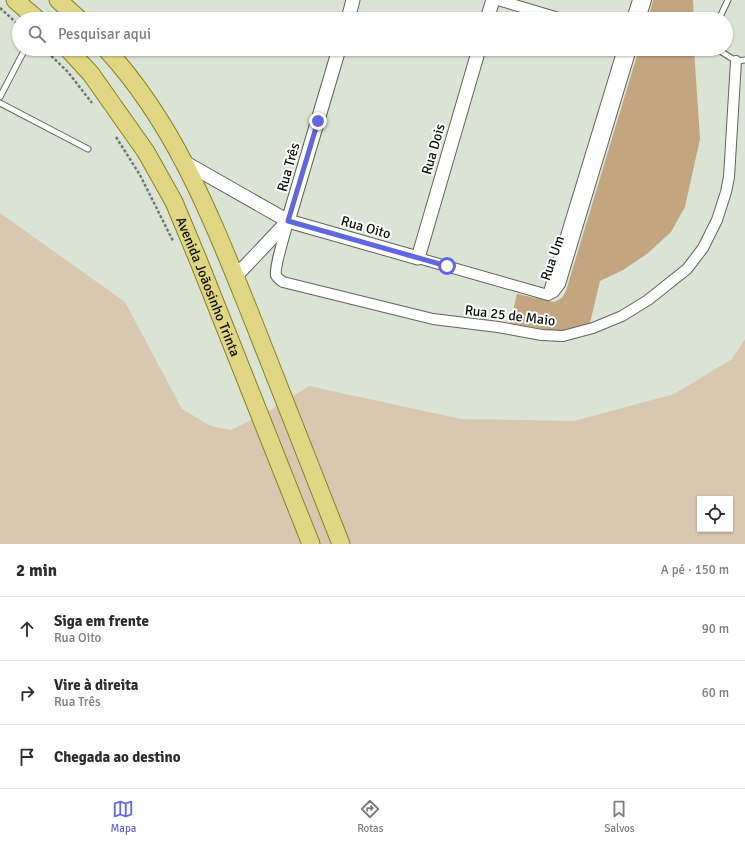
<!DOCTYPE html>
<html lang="pt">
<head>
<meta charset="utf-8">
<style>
	:root { --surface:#fff; --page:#f7f7f7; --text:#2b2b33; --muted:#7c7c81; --line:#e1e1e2; --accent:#6167e0 }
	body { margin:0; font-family:Signika,sans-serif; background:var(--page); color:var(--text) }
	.controls { position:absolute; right:12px; bottom:12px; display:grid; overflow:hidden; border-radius:0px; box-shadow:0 1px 3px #0004 }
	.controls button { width:36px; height:36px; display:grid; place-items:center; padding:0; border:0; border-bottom:1px solid var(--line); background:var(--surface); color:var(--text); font:20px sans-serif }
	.stop { position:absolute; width:12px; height:12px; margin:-9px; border:3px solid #6167e0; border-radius:50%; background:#fff }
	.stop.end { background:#6167e0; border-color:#fff; box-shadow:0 1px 4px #0008 }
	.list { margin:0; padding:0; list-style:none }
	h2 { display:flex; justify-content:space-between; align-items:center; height:52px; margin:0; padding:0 16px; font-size:17px }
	h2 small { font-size:13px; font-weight:400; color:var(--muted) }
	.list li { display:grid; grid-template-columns:26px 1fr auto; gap:12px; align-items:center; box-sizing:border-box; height:64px; padding:0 16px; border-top:1px solid var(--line) }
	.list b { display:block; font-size:15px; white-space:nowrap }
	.list p { margin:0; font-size:13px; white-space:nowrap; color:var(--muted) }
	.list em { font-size:13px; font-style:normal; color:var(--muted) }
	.icon { flex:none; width:22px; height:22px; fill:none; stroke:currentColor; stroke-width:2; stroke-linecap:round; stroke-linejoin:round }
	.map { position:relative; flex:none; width:745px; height:544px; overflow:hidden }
	.search { position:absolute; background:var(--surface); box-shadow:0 1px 3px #0004; left:12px; right:12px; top:12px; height:44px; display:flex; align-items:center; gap:10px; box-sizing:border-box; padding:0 14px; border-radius:22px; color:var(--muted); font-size:15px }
	.sheet { height:244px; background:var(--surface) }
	nav { display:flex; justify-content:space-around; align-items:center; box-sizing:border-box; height:56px; border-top:1px solid var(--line); background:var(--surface); font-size:11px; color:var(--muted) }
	nav a { display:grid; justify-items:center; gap:2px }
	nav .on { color:var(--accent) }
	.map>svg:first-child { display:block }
	.green { fill:#dac7b0; fill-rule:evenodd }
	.forest { fill:#c3a580 }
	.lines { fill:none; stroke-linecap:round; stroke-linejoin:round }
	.service-casing { stroke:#5e6658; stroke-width:7 }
	.minor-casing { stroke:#5e6658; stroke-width:12 }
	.tertiary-casing { stroke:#5e6658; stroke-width:15 }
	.primary-casing { stroke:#8a7f23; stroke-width:19 }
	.path { stroke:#72786e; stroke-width:2.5; stroke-dasharray:3 2; stroke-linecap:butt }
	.service { stroke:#fff; stroke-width:5 }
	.minor { stroke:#fff; stroke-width:10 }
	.tertiary { stroke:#fff; stroke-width:13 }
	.primary { stroke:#e1d683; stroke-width:17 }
	.route { stroke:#6167e0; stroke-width:5 }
	.labels { text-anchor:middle; stroke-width:4; stroke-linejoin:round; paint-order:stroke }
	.street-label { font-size:14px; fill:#0d100b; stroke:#fff }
</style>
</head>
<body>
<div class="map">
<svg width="745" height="544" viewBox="0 0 745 544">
	<rect width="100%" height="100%" fill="#dbe4d4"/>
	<!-- green -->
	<path class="green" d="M0,213L125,302L182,409L211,426L231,430L269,411L309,386L461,419L574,421L674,394L732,359L745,339V544H0ZM700,499H730V529H700Z"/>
	<!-- forest -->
	<path class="forest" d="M653,0H693L694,19H648Z
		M639,49H694L700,139L685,207L671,232L647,254L623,270L600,281L590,323L561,332L510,323L517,294L554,302L562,298L566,291Z"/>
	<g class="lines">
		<defs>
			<path id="service" d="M719,19L728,0
				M717,49L736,61L745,60
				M0,97L25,49
				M0,103L88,149"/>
			<path id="minor" d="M498,0L562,19
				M632,19L638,0
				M640,19L646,0
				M288,221C286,231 274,267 276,275C277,278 280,280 283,282L433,319L498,327L542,335L563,336L593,328L622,316L648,300L687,269L703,248L717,220L726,192L729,177L736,61
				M418,258L548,295
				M548,295L554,292L560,284L631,49
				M548,295L623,49"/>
			<path id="tertiary" d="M348,19L353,0
				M487,19L493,0
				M186,163L288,221L418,258L479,49
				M235,277L288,221L339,49"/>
			<g id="primary">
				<path d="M15,0L37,19"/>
				<path d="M58,0L79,19"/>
				<path id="s1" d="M68,49L91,74L146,152L174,202L199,262L311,544"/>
				<path d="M106,49C176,125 212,219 250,313C281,390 311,467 341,544"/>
			</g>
		</defs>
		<!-- service casing -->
		<use href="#service" class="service-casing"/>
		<!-- minor casing -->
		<use href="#minor" class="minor-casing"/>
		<!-- tertiary casing -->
		<use href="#tertiary" class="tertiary-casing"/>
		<!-- primary casing -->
		<use href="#primary" class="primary-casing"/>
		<!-- path -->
		<path class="path" d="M0,8L19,25
			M44,49L68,72L92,103
			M116,137L140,175L173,241"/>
		<!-- service -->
		<use href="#service" class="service"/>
		<!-- minor -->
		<use href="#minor" class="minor"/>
		<!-- tertiary -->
		<use href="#tertiary" class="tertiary"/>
		<!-- primary -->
		<use href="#primary" class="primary"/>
	</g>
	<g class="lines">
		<!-- route -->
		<path class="route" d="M318,121L288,221L447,266"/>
	</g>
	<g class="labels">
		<!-- street labels -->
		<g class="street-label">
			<text transform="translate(433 149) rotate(-74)" y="5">Rua Dois</text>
			<text transform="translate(288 167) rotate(-74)" y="5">Rua Três</text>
			<text transform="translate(366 227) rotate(16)" y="5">Rua Oito</text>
			<text transform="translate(552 258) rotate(-71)" y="5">Rua Um</text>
			<text dy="5" stroke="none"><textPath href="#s1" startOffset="278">Avenida Joãosinho Trinta</textPath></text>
			<text transform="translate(510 315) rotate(7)" y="5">Rua 25 de Maio</text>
		</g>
	</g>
</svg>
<div class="controls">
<button><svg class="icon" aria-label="locate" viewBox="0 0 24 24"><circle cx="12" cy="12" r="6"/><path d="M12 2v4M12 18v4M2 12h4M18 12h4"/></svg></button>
</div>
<div class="stop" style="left:447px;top:266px"></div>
<div class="stop end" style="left:318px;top:121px"></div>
<div class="search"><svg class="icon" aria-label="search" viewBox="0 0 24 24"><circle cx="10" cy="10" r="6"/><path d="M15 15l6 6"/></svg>Pesquisar aqui</div>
</div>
<section class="sheet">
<h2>2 min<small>A pé · 150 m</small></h2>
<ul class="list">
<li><svg class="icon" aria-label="ahead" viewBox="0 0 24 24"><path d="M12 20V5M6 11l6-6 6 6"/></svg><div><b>Siga em frente</b><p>Rua Oito</p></div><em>90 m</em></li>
<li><svg class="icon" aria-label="right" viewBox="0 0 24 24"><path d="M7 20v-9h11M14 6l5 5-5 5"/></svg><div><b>Vire à direita</b><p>Rua Três</p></div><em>60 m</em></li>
<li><svg class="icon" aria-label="arrive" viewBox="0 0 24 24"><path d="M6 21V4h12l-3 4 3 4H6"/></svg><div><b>Chegada ao destino</b></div></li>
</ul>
</section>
<nav>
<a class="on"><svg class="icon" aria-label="map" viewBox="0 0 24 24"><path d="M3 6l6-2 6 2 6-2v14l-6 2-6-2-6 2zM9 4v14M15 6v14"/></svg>Mapa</a>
<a><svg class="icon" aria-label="directions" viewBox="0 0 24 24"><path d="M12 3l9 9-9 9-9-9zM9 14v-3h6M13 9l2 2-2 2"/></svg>Rotas</a>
<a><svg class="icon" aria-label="saved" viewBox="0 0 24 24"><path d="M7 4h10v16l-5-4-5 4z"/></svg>Salvos</a>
</nav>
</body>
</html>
